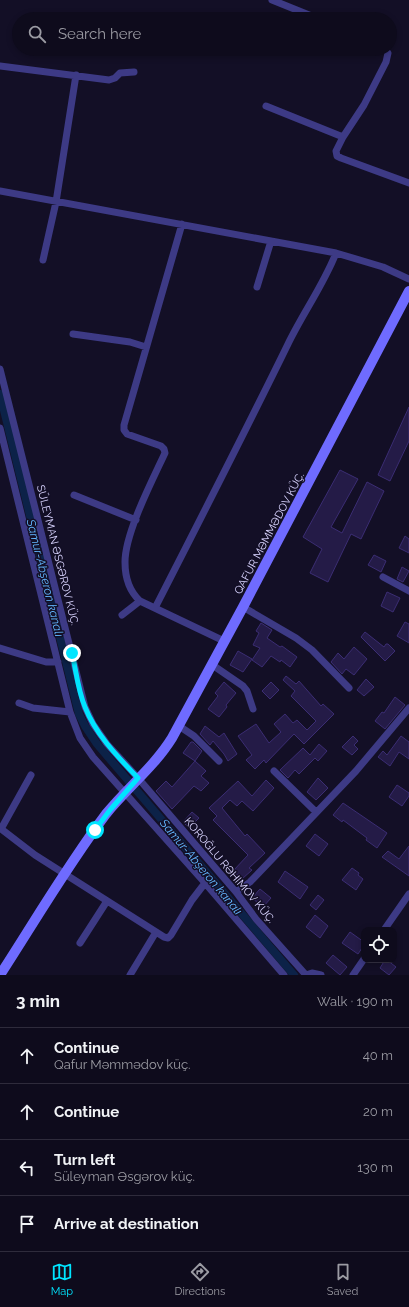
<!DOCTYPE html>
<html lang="en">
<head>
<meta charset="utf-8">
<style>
	:root { --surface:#0e0b1c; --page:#1c1929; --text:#f1f3f6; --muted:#9b9ba3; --line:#2e2b3b; --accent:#00e5ff }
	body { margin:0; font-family:Raleway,sans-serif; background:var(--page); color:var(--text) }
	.controls { position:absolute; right:12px; bottom:12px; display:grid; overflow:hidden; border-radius:8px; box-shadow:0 2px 6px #0003 }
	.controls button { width:36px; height:36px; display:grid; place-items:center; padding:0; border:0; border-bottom:1px solid var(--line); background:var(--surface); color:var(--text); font:20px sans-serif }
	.stop { position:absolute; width:12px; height:12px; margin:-9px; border:3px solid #00e5ff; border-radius:50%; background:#fff }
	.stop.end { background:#00e5ff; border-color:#fff; box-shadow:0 1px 4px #0008 }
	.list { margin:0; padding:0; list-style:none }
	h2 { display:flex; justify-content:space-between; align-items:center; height:52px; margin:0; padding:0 16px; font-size:17px }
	h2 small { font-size:13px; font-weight:400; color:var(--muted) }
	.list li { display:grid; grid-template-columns:26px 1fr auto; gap:12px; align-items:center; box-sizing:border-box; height:56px; padding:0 16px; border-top:1px solid var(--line) }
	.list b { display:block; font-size:15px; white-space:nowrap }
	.list p { margin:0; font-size:13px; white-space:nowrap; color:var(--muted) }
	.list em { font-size:13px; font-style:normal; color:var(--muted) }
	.icon { flex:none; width:22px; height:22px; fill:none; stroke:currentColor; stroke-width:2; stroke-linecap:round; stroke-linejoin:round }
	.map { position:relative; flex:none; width:409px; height:975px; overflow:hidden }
	.search { position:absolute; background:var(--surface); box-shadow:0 2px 6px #0003; left:12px; right:12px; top:12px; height:44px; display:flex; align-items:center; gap:10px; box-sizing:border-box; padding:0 14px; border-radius:22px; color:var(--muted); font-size:15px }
	.sheet { height:276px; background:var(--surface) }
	nav { display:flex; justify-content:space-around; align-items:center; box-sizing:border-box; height:56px; border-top:1px solid var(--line); background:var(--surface); font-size:11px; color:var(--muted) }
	nav a { display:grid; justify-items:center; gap:2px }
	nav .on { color:var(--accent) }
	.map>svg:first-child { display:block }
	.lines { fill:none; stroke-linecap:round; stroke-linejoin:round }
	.canal { stroke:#0c2248; stroke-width:8 }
	.building { fill:#241b47; stroke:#3b2d73 }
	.street { stroke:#3d3a85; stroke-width:7 }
	.secondary { stroke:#6f6bff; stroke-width:10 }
	.route { stroke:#00e5ff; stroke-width:5 }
	.labels { text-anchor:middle; stroke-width:3; stroke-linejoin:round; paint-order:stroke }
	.street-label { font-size:11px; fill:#d9d4ff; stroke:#130f26 }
	.water-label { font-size:12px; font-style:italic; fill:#62b6ff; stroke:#130f26 }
</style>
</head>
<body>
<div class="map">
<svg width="409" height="975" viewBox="0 0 409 975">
	<rect width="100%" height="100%" fill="#130f26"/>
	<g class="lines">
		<!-- canal -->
		<path class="canal" d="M0,394L79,714L85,726L97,744L294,975"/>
	</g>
	<!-- building -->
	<path class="building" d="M409,407V441L390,481L378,475Z
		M340,470L358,479L331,527L342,533L367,482L384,491L361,539L351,534L328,582L310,573L322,549L303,537Z
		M405,536L409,539V553L399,548Z
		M374,555L386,561L381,572L368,565Z
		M402,567L409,571L403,582L397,579Z
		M387,592L400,598L393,612L381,606Z
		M405,622L409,624V643L397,636Z
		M261,623L272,630L267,638L280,647L282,646L297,657L290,667L281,660L280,662L271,656L262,667L252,660L260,648L253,645L259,633L256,631Z
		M365,632L384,647L386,644H388L395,651L385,661L361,637Z
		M354,647L367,659L354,675L346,669L342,674L331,662L338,653L344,659Z
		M238,651L252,659L243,672L230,665Z
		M286,676L296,684L299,681L321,706L323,704L334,714L304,744L294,734L266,763L264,760L255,769L246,760L252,755L238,736L256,724L269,743L281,732L274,724L285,714L293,723L297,720L307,730L316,721L291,696L295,691L283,680Z
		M366,679L374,687L364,696L357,690Z
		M224,682L236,693L226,705L227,707L219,717L208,709L218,696L215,693Z
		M271,682L279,690L270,699L262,691Z
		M395,697L405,705L385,729L375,721L382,712L384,713Z
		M205,726L219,737L224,733L237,754L228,761L224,754L213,741L210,745L200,734Z
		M353,736L358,741L354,745L358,749L352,755L342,747Z
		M401,736L409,742V759L399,752L390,766L378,757L383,751L387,755Z
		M191,742H193L202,751L195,761L183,753Z
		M319,744L327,751L318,761L315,758L299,774L295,770L288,778L280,770L303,748L310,755Z
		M195,761L206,771L201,776L209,783L201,791L194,786L172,809L156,791L166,781L172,787Z
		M318,778L328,788L316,800L307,792Z
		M266,780L274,788L253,811L242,801L237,806L230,800L222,808L245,836L247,834L265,853L249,868L252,870L242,879L233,871L248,855L213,820L217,816L209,808L238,781L252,796Z
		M397,785L409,793V796L402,806L389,797Z
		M343,803L387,833L377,848L366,840L367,838L343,820L342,822L333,815Z
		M192,812L199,818L189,828L183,822Z
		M315,834L328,844L319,856L306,846Z
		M409,846V876L382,857L388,851L399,859Z
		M352,868L359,873L358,875L363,879L356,890L342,880Z
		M285,871L308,887L300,899L278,882Z
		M260,889L271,898L263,907L252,898Z
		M318,895L324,900L316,910L310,905Z
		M315,915L328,926L320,938L306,927Z
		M350,932L364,942V945L358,954L342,943Z
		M333,955L347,967L340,975L326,963Z
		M385,960H387L396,967L389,975L380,968Z"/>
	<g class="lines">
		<!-- street -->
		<path class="street" d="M272,0L319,19
			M385,49L388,53L386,62L364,105L343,137L336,151L337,156L341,158L409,183
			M0,66L109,80L115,78L120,73L134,72
			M266,106L343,137
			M0,191L336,253L383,267L409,279
			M182,224L124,425V430L127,434L161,446L164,449L165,453C152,481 125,533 125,562C125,577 129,591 140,601L224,641
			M43,260L56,202L76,75
			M257,287L271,241
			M73,334L130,342L146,347
			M0,369L85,707L93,724L107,744L138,778L236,892L256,919L306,975
			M0,428L70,712L80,738L93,757L205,883L284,975
			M74,495L136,520
			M383,577L409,591
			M243,607L296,638L312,650L349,688
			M155,608C200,520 245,432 288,344C303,313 324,284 336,253
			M122,615L140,601
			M0,648L46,662H58
			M211,664L243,686L247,691L253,709
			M19,703L33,708L70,712
			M179,726L194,736L219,761
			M274,771L316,812
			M0,828L35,855L164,937L168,938L171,935L192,900L205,883
			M1,829L31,775
			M236,892L250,882L356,771L409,708
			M384,930L409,894
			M80,943L107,901
			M130,975L156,932
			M306,975L312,973L321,975
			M353,975L364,959"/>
		<!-- secondary -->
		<path class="secondary" d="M0,975C35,921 67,866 106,814C127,788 154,767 172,738L243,607L409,291"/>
	</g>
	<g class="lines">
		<!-- route -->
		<path class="route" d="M72,653C76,670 78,691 85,707C96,735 118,757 138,778L110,810L95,830"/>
	</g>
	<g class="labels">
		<!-- street labels -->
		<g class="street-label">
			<text transform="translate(269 533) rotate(-62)" y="4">QAFUR MƏMMƏDOV KÜÇ.</text>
			<text transform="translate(58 555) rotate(76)" y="4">SÜLEYMAN ƏSGƏROV KÜÇ.</text>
			<text transform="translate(230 870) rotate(50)" y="4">KOROĞLU RƏHIMOV KÜÇ.</text>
		</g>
		<!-- water labels -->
		<g class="water-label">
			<text transform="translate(45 578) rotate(76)" y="4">Samur-Abşeron kanalı</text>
			<text transform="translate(201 867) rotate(50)" y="4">Samur-Abşeron kanalı</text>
		</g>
	</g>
</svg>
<div class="controls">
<button><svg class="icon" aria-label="locate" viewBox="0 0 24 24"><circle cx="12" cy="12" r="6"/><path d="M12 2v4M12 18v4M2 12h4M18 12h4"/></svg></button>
</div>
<div class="stop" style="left:95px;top:830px"></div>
<div class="stop end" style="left:72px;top:653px"></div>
<div class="search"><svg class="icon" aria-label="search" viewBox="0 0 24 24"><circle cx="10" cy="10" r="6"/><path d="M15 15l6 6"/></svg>Search here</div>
</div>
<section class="sheet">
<h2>3 min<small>Walk · 190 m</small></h2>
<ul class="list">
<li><svg class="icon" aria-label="ahead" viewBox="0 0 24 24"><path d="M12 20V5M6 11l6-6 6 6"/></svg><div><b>Continue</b><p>Qafur Məmmədov küç.</p></div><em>40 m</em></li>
<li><svg class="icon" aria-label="ahead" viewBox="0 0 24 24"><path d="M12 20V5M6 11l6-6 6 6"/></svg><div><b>Continue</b></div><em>20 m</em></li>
<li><svg class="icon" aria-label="left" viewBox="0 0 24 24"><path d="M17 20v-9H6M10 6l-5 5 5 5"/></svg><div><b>Turn left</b><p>Süleyman Əsgərov küç.</p></div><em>130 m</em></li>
<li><svg class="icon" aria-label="arrive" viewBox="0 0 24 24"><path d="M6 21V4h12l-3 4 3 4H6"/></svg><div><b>Arrive at destination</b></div></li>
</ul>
</section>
<nav>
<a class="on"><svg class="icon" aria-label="map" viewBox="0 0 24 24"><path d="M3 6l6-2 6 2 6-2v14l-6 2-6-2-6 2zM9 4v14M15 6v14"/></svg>Map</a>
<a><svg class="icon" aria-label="directions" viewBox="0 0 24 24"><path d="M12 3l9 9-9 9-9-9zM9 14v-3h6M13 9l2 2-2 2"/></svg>Directions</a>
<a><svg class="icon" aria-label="saved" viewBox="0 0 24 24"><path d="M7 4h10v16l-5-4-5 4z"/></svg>Saved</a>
</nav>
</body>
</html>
